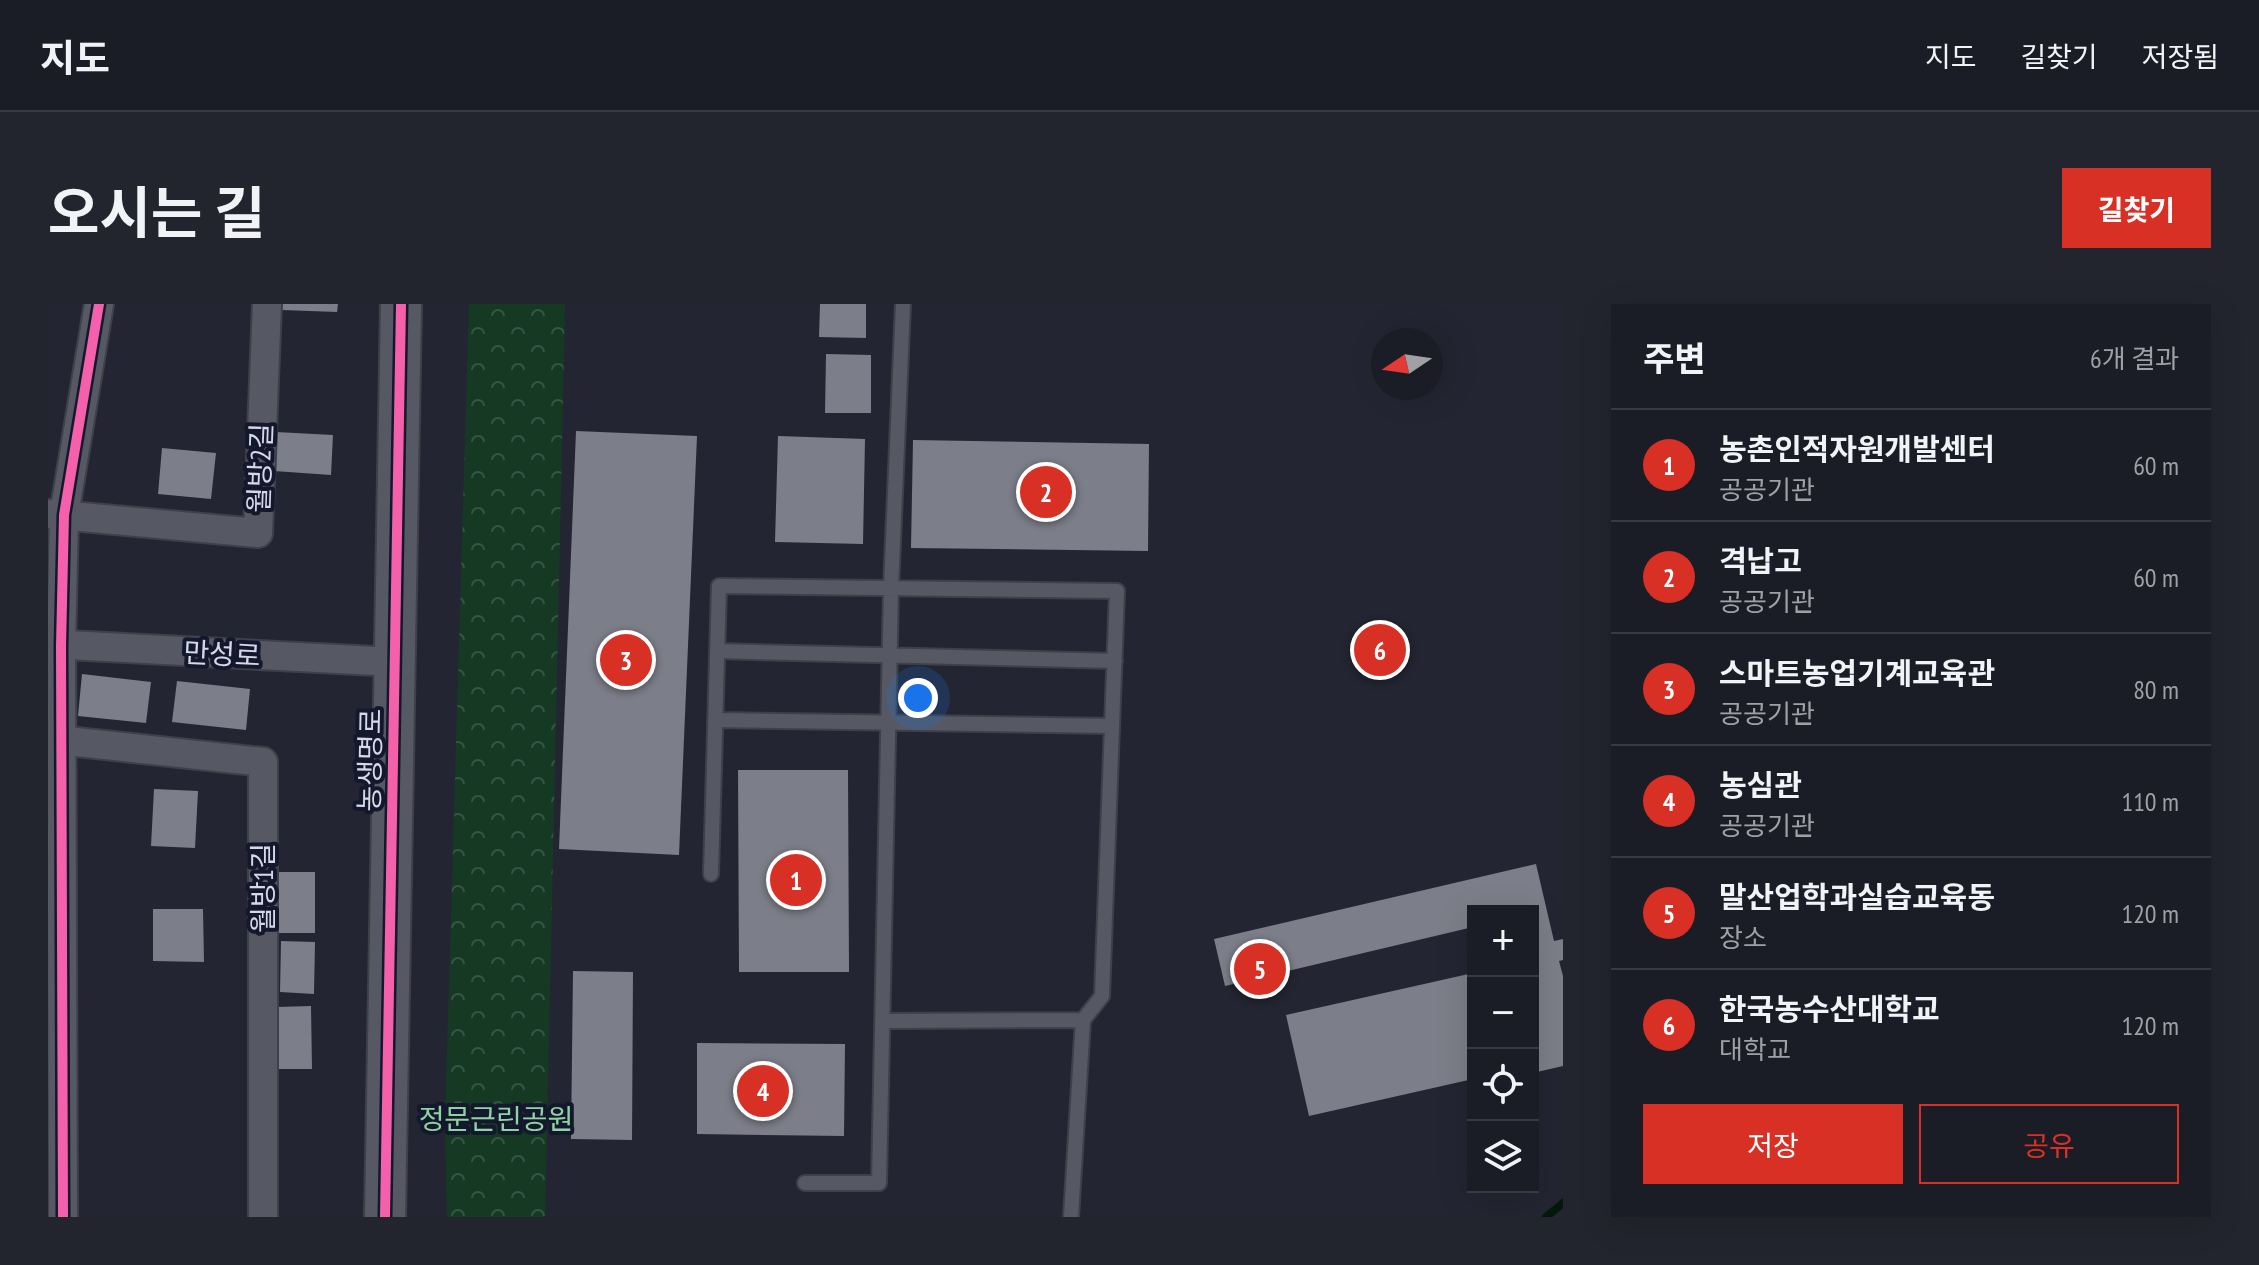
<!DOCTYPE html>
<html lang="ko">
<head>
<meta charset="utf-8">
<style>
	:root { --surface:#1a1c26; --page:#23252e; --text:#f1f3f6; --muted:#9fa1a7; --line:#383a43; --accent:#d93025 }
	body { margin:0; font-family:"PT Sans Narrow","Noto Sans KR",sans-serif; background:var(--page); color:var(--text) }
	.controls { position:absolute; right:24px; bottom:24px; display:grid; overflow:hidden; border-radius:0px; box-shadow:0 8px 32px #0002 }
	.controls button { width:72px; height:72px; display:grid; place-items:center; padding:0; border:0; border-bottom:2px solid var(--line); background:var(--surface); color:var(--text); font:40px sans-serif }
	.compass { position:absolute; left:1323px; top:24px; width:72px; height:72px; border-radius:50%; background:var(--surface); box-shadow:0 8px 32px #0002; rotate:257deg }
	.you { position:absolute; left:870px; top:394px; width:28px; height:28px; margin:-20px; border:6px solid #fff; border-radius:50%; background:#1a73e8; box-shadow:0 0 0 12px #1a73e833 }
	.badge { display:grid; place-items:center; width:52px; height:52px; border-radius:50%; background:var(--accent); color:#fff; font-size:26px; font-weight:700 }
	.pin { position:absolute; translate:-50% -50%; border:4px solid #fff; box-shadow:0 2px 8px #0006 }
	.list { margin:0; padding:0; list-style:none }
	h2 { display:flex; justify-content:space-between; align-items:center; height:104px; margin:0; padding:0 32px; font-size:34px }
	h2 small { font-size:26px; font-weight:400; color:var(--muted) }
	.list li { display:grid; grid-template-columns:52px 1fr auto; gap:24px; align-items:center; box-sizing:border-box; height:112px; padding:0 32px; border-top:2px solid var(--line) }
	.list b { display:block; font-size:30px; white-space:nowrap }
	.list p { margin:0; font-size:26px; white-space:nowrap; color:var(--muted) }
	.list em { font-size:26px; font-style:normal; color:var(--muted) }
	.actions { display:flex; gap:16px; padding:24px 32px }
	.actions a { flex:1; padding:18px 0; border:2px solid var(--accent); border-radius:0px; text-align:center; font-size:28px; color:var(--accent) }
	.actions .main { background:var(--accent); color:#fff }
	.icon { flex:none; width:44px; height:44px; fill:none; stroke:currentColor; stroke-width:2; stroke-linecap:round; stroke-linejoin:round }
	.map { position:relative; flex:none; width:1515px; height:913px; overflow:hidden; border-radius:0px }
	header { display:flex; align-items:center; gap:48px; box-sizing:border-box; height:112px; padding:0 40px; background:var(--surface); border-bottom:2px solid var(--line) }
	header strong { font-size:38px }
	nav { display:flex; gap:44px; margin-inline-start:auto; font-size:28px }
	.intro { display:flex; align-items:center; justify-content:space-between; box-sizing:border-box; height:192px; padding:0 48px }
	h1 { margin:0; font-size:56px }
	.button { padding:20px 36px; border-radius:0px; background:var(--accent); color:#fff; font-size:28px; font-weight:700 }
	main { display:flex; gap:48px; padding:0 48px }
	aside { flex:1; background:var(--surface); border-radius:0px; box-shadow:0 8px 32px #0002 }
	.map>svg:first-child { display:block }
	.forest { fill:url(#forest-crowns) }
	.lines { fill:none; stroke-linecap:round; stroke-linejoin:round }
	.stream { stroke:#031a0a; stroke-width:8 }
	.building { fill:#7c7e89 }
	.lane-casing { stroke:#3e404a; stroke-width:18 }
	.street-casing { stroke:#3e404a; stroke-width:32 }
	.secondary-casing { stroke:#3e404a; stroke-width:44 }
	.lane { stroke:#565963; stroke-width:14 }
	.street { stroke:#565963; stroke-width:28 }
	.secondary { stroke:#565963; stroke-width:40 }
	.cycleway-casing { stroke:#14182d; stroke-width:15 }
	.cycleway { stroke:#f560ab; stroke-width:10 }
	.labels { text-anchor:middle; stroke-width:8; stroke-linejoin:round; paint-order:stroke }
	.street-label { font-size:28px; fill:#d4d8e7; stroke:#14182d }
	.park-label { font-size:28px; fill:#90d2a2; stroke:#14182d }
</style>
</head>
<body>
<header>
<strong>지도</strong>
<nav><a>지도</a><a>길찾기</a><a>저장됨</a></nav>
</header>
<div class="intro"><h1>오시는 길</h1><a class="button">길찾기</a></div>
<main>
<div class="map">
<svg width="1515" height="913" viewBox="0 0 1515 913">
	<defs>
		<pattern id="forest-crowns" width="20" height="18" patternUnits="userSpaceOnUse" patternTransform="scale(2)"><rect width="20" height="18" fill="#163924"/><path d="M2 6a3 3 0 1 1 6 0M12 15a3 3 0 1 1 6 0" fill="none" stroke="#375544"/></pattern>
	</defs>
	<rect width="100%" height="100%" fill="#232632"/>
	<!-- forest -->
	<path class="forest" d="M421,0H517L497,913H399L397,818Z"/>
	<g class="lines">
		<!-- stream -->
		<path class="stream" d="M1498,913L1515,899"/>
	</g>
	<!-- building -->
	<path class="building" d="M234,0H290L289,8L234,6Z
		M772,0H818V34L771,33Z
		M778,50L823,51V109H777Z
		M528,127L649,132L631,551L511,545Z
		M228,128L285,131L283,171L226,167Z
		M730,132L817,135L815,240L727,238Z
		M865,136L1101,140L1100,247L863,244Z
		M114,144L168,149L163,195L110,190Z
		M34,370L103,378L98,419L30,412Z
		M129,377L202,385L198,426L124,418Z
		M690,466H800L801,668H691Z
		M106,485L150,487L147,544L103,542Z
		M1488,560L1506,637L1515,635V656L1511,657L1515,672V762L1489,768L1488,760L1485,761V607H1425V623L1177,682L1166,635Z
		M230,568H267V629H230Z
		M105,605H155L156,658L105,657Z
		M233,637L267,638L266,690L232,688Z
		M525,667L585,668L584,836L523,835Z
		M1425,669V775L1261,812L1238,711Z
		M263,702L264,765H229L228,703Z
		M649,739L797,740L796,832L649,830Z"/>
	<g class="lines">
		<defs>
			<path id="lane" d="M669,347L1067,357
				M667,416L1064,422
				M663,570L671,282L1069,287L1054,692L1035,716L1023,913
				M834,717L1035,716
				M757,879H831L843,284L855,0"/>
			<path id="street" d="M0,210L210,229L219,0
				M0,340L348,358
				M0,435L215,458V913
				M15,913L13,342L16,211L51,0"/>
			<path id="secondary" d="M337,913L353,0"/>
		</defs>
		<!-- lane casing -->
		<use href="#lane" class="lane-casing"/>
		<!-- street casing -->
		<use href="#street" class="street-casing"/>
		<!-- secondary casing -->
		<use href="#secondary" class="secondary-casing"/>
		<!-- lane -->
		<use href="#lane" class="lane"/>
		<!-- street -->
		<use href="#street" class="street"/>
		<!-- secondary -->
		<use href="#secondary" class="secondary"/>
		<defs>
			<path id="cycleway" d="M15,913L13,342L16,211L51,0
				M337,913L353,0"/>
		</defs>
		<!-- cycleway casing -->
		<use href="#cycleway" class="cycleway-casing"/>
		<!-- cycleway -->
		<use href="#cycleway" class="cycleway"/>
	</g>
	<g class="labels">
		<!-- street labels -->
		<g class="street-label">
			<text transform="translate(212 164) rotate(-88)" y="10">월방2길</text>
			<text transform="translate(174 350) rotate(3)" y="10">만성로</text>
			<text transform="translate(322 456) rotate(-89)" y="10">농생명로</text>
			<text transform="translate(215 584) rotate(-90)" y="10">월방1길</text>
		</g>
		<!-- park labels -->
		<g class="park-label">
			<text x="448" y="825">정문근린공원</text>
		</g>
	</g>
</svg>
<div class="controls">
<button>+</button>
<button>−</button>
<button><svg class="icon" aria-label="locate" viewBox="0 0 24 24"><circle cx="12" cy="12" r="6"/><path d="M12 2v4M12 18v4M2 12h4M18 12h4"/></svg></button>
<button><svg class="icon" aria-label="layers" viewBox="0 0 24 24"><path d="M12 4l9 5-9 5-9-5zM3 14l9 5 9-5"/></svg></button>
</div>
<svg class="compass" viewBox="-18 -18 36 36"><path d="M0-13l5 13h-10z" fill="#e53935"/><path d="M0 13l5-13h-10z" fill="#9fa1a7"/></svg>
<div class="you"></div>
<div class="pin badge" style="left:748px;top:576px">1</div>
<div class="pin badge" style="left:998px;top:188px">2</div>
<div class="pin badge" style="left:578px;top:356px">3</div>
<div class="pin badge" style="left:715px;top:787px">4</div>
<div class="pin badge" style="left:1212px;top:665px">5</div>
<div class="pin badge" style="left:1332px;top:346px">6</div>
</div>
<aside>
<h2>주변<small>6개 결과</small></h2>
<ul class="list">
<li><span class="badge">1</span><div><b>농촌인적자원개발센터</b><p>공공기관</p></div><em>60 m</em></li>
<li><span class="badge">2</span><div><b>격납고</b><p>공공기관</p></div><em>60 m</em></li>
<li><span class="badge">3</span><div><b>스마트농업기계교육관</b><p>공공기관</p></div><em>80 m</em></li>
<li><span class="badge">4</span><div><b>농심관</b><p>공공기관</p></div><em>110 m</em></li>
<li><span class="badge">5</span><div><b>말산업학과실습교육동</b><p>장소</p></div><em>120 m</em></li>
<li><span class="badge">6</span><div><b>한국농수산대학교</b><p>대학교</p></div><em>120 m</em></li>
</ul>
<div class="actions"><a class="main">저장</a><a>공유</a></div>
</aside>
</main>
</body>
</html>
